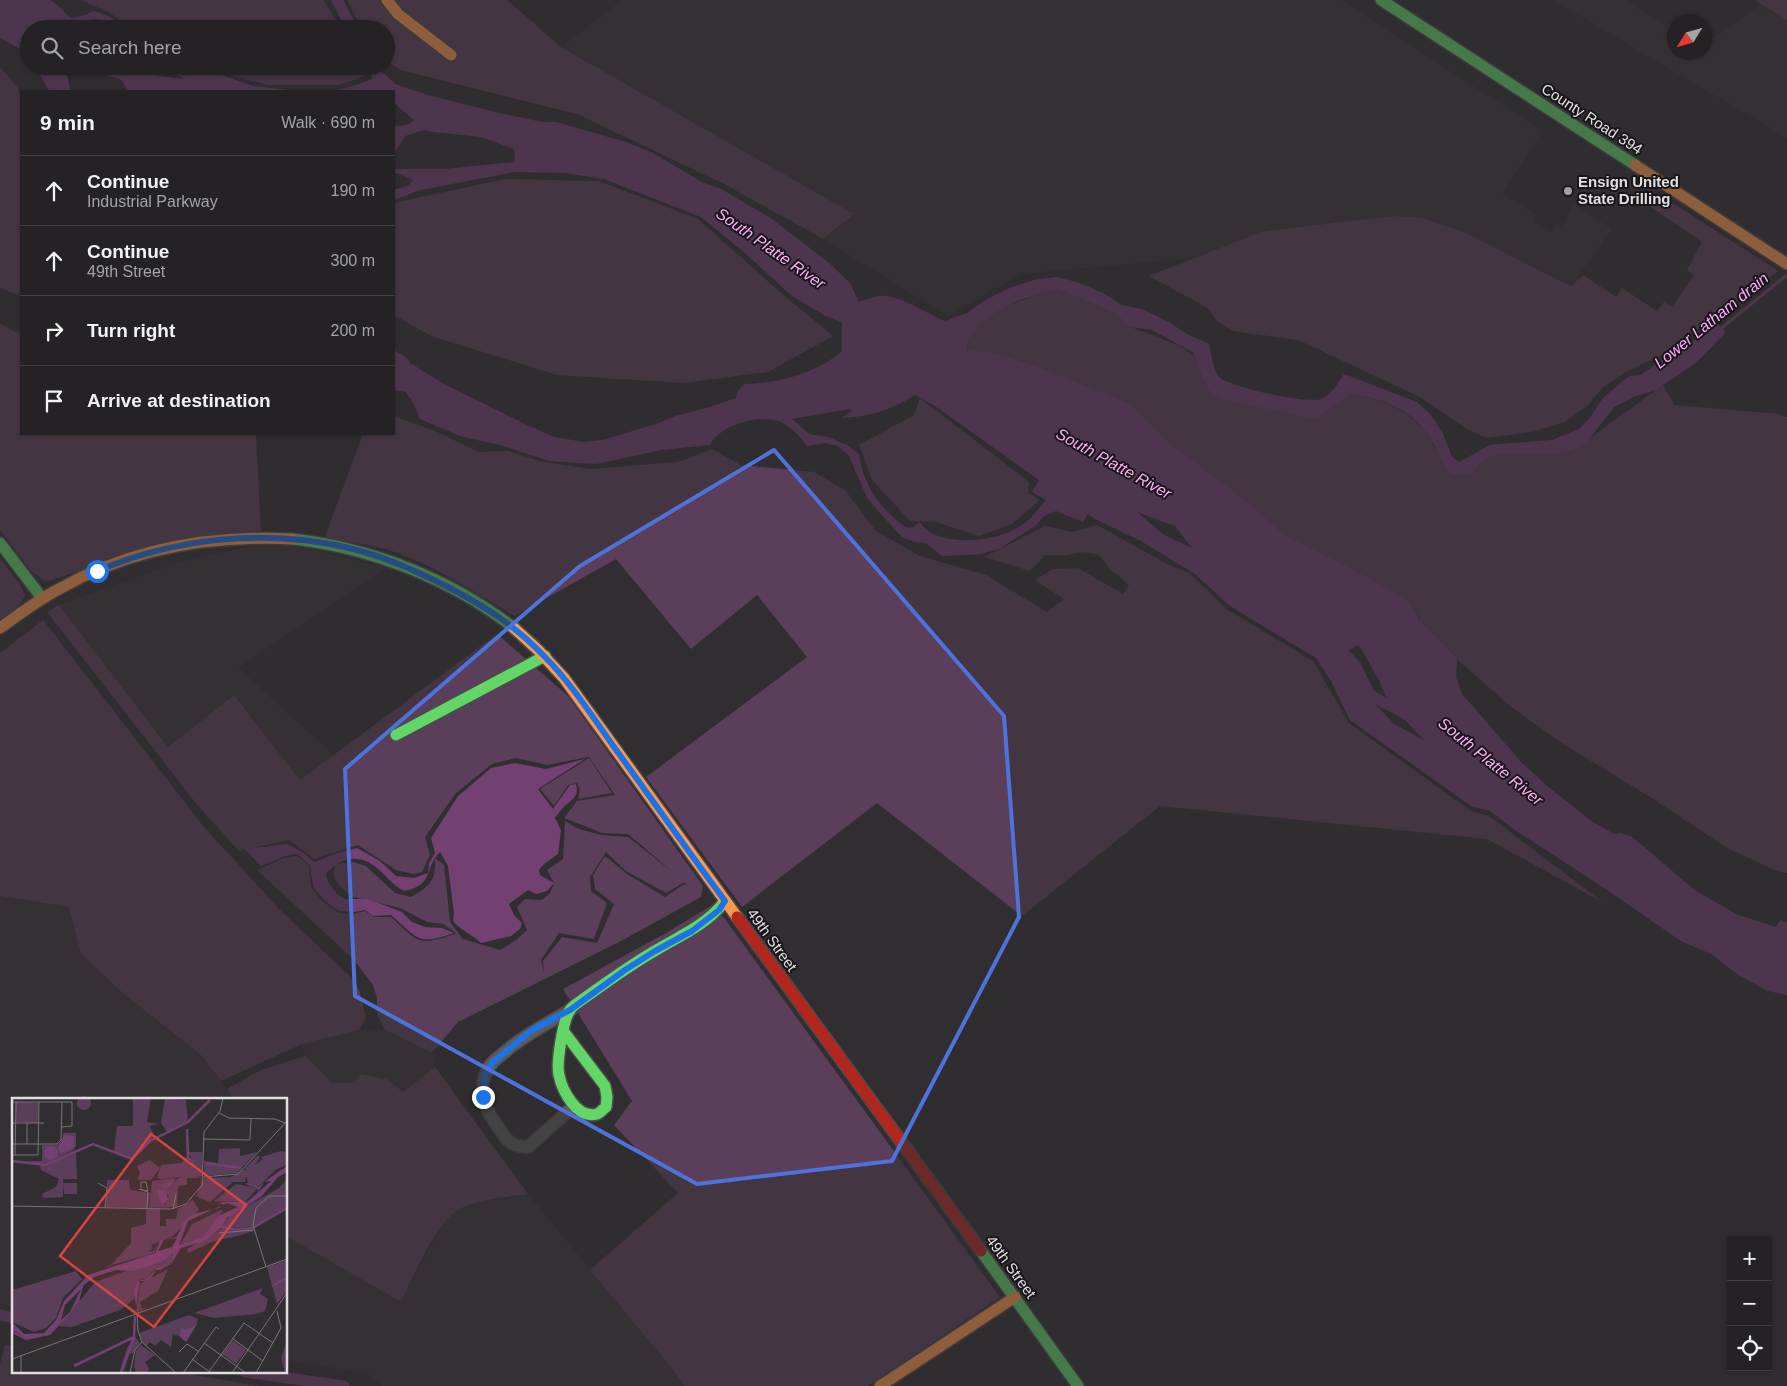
<!DOCTYPE html>
<html lang="en">
<head>
<meta charset="utf-8">
<style>
	:root { --surface:#242224; --page:#2c2a2c; --text:#f1f3f6; --muted:#a3a4a6; --line:#413f41 }
	body { margin:0; font-family:Helvetica,sans-serif; background:var(--page); color:var(--text) }
	.controls { position:absolute; right:15px; bottom:15px; display:grid; overflow:hidden; border-radius:0px; box-shadow:0 1px 4px #0004 }
	.controls button { width:45px; height:45px; display:grid; place-items:center; padding:0; border:0; border-bottom:1px solid var(--line); background:var(--surface); color:var(--text); font:25px sans-serif }
	.compass { position:absolute; left:1667px; top:15px; width:45px; height:45px; border-radius:50%; background:var(--surface); box-shadow:0 1px 4px #0004; rotate:233deg }
	.stop { position:absolute; width:15px; height:15px; margin:-11px; border:4px solid #1a73e8; border-radius:50%; background:#fff }
	.stop.end { background:#1a73e8; border-color:#fff; box-shadow:0 1px 5px #0008 }
	.list { margin:0; padding:0; list-style:none }
	h2 { display:flex; justify-content:space-between; align-items:center; height:65px; margin:0; padding:0 20px; font-size:21px }
	h2 small { font-size:16px; font-weight:400; color:var(--muted) }
	.list li { display:grid; grid-template-columns:32px 1fr auto; gap:15px; align-items:center; box-sizing:border-box; height:70px; padding:0 20px; border-top:1px solid var(--line) }
	.list b { display:block; font-size:19px; white-space:nowrap }
	.list p { margin:0; font-size:16px; white-space:nowrap; color:var(--muted) }
	.list em { font-size:16px; font-style:normal; color:var(--muted) }
	.icon { flex:none; width:28px; height:28px; fill:none; stroke:currentColor; stroke-width:2; stroke-linecap:round; stroke-linejoin:round }
	.map { position:relative; flex:none; width:1787px; height:1386px; overflow:hidden }
	.search { position:absolute; background:var(--surface); box-shadow:0 1px 4px #0004; left:20px; top:20px; width:375px; height:55px; display:flex; align-items:center; gap:12px; box-sizing:border-box; padding:0 18px; border-radius:28px; color:var(--muted); font-size:19px }
	.panel { position:absolute; background:var(--surface); box-shadow:0 1px 4px #0004; left:20px; top:90px; width:375px; height:345px; border-radius:0px }
	.map>svg:first-child { display:block }
	.built { fill:#3b333b }
	.green { fill:#5b3e5a; fill-rule:evenodd }
	.water { fill:#724171; fill-rule:evenodd }
	.lines { fill:none; stroke-linecap:round; stroke-linejoin:round }
	.stream { stroke:#724171; stroke-width:3 }
	.canal { stroke:#724171; stroke-width:11 }
	.street-casing { stroke:#4d4b4d; stroke-width:14 }
	.fast-casing { stroke:#4d4b4d; stroke-width:14 }
	.slow-casing { stroke:#4d4b4d; stroke-width:14 }
	.jam-casing { stroke:#4d4b4d; stroke-width:14 }
	.street { stroke:#5e5d5e; stroke-width:11 }
	.fast { stroke:#63d668; stroke-width:11 }
	.slow { stroke:#ff974d; stroke-width:11 }
	.jam { stroke:#b3261e; stroke-width:11 }
	.route { stroke:#1a73e8; stroke-width:6 }
	.marked { fill:none; stroke:#4e72da; stroke-width:4; stroke-linejoin:round }
	.poi-dot { fill:#a3a0a2; stroke:#181618; stroke-width:2 }
	.labels { text-anchor:middle; stroke-width:4; stroke-linejoin:round; paint-order:stroke }
	.street-label { font-size:15px; fill:#e1dee0; stroke:#181618 }
	.poi-label { font-size:15px; font-weight:bold; fill:#e1dee0; stroke:#181618; text-anchor:start }
	.water-label { font-size:16px; font-style:italic; fill:#fcadf9; stroke:#181618 }
	.inset-river { fill:none; stroke:#724171; stroke-width:2.5 }
	.inset-road { fill:none; stroke:#777476; stroke-width:1 }
	.view { fill:#d84344; fill-opacity:0.15; stroke:#d84344; stroke-width:2.5 }
	.inset-edge { fill:none; stroke:#e1dee0; stroke-width:2.5 }
</style>
</head>
<body>
<div class="map">
<svg width="1787" height="1386" viewBox="0 0 1787 1386">
	<rect width="100%" height="100%" fill="#302e30"/>
	<!-- built -->
	<path class="built" d="M623,0H1341L1542,131L1503,194L1537,215L1534,221L1551,231L1556,224L1561,227L1574,205L1612,229L1571,286L1468,234L1424,218L1260,232L1193,258L1021,274L948,316L823,239L854,214L561,47Z
		M1553,0H1625L1674,30V52H1704L1705,44L1760,5L1787,20V138Z
		M264,543L320,551L386,568L238,668L335,756L300,780L234,695L168,747L59,605L182,561Z
		M0,896L69,907L81,954L125,995L201,1055L235,1100H14V1307L0,1304Z
		M359,1030H385L432,1053L435,1067L403,1093L387,1079L360,1074L357,1080L350,1084L331,1082L305,1056L302,1044Z
		M528,1194L674,1371L684,1386H383L366,1373L286,1360V1236L401,1302L436,1235L447,1219L458,1210L484,1201Z"/>
	<!-- green -->
	<path class="green" d="M81,0H324L340,29H135L108,12Z
		M347,0H507L561,47L854,214L823,239L724,184L577,114L401,70L386,60V29H362Z
		M1754,0H1787V20Z
		M205,66H360L365,76L338,85H268L218,72Z
		M0,67L18,88L21,96V296L0,288Z
		M505,179L599,181L698,219L780,292L833,336L768,372L683,383L557,375L431,336L394,315V203Z
		M1655,196L1676,205L1778,271L1660,356L1626,372L1603,387L1588,405L1565,422L1532,432L1487,438L1467,429L1420,397L1298,340L1232,331L1217,321L1208,308L1149,276L1260,232L1392,216L1424,218L1468,234L1571,286L1583,275L1616,297L1622,288L1657,311L1664,302L1672,307L1694,275L1687,270L1702,242L1645,203Z
		M1058,289L1114,313L1131,327L1178,345L1194,355L1197,366L1210,393L1316,419L1351,394C1385,400 1409,409 1430,438C1434,443 1436,453 1441,458C1447,464 1464,470 1472,475L1480,464L1494,455L1575,449L1663,385L1675,405L1778,414L1787,417V873L1777,871L1727,848L1650,797L1560,742L1510,706L1457,659L1445,645L1421,621L1410,602L1374,580L1285,535L1243,498L1166,440L967,351C968,348 967,343 968,339C980,311 1031,296 1058,289Z
		M0,324L21,334V434H256L261,532L169,541L46,582L32,572L0,530Z
		M920,398L1029,482L1028,493L1040,500L1012,524L979,536L936,522L910,521L872,480L859,445L914,415Z
		M394,416L435,431L479,452L508,451L543,462L590,469L678,462L712,449L741,465L814,472L845,490L876,531L920,556L986,575L1047,612L1064,599L1035,580L1053,569L1078,568L1123,594L1129,585L1110,569L1099,555L1085,552L1066,555H1045L1030,571L984,557L1045,526L1072,532L1097,525L1167,564L1189,573L1228,610L1313,661L1349,723L1471,811L1489,816L1604,903L1487,839L1160,806L1022,916L877,803L742,907L646,777L807,657L757,595L691,649L616,559L515,616C475,593 436,566 392,551C370,544 346,542 324,539L363,434H394Z
		M0,558L20,584L25,596L17,609L0,620Z
		M59,605L168,747L234,695L300,780L497,634L568,696L703,886L701,897L621,941L458,1022L432,1053L385,1030L377,1015V998L373,985L354,960L257,870L284,858L297,856L309,865L311,887L322,901L339,913L353,914L365,911L374,917H391C419,942 416,947 455,934L456,933L443,924L427,922L400,908L350,896L337,883L333,874L336,864L353,862L366,866L395,893L411,897C430,886 436,881 435,858L444,865L450,922L463,939L500,950L516,940L527,930L517,907L525,899L542,900L550,893L554,883L547,870L563,859L565,821L579,829L601,835L628,837L674,873L628,834L602,833L564,818L577,801L615,795L589,757L547,765L516,758L492,764L456,793L425,837L430,855L422,872L414,874L396,870L358,845L314,859L289,840L239,851L198,806L47,612ZM606,852L626,871L666,893L685,882L686,883L665,897L627,874L605,856L593,875L595,889L614,904L597,943L562,937L543,961L544,972L541,960L559,933L594,939L607,903L591,891L590,877Z
		M43,620L204,827L280,910L353,979L360,993L366,1017L359,1030L302,1044L221,1081L201,1055L125,995L81,954L69,907L0,896V653Z
		M589,758L612,793L578,799L580,790L577,783L568,785L554,806L540,789Z
		M714,904L1000,1297L868,1386H684L674,1371L590,1270L678,1193L614,1125L632,1101L563,989L666,933Z
		M305,1056L331,1082C343,1083 354,1086 360,1074L387,1079L403,1092L435,1067L528,1194C509,1197 472,1200 457,1211C434,1226 414,1277 401,1302L286,1236V1100H234L227,1089L261,1070Z
		M5,1345L14,1346V1372H175L259,1386H0V1364Z"/>
	<!-- water -->
	<path class="water" d="M0,0H50C71,11 62,26 94,11L108,16L128,29C118,29 111,22 101,20C92,18 84,21 76,24L75,29H29V56L17,47L0,38Z
		M36,66H64L71,91H49Z
		M78,66H124C132,73 173,78 185,79L173,73L143,66H196L253,86L299,91H128L122,80Z
		M385,74L395,84L428,95L495,112L542,122H556L626,142L651,152L702,182L721,189L772,219L829,263L850,283L859,302C865,300 872,297 879,296C899,294 926,314 945,321L967,313L987,299L1012,287L1034,280L1056,277L1077,282L1103,293L1122,305L1142,309L1167,321L1187,334L1209,344C1211,353 1213,369 1219,377C1228,387 1308,404 1321,399C1331,396 1339,382 1344,374L1417,402L1431,415L1443,434L1452,457L1459,462L1490,445L1552,440L1579,429L1589,419L1603,398L1629,376L1640,375L1709,331L1717,324L1726,332L1696,363L1663,385L1656,390L1636,396L1614,407L1588,441L1575,449L1555,454L1494,455L1480,464L1472,475L1451,474C1448,469 1444,464 1440,458C1437,453 1436,446 1432,441C1413,410 1385,399 1351,394L1316,419L1231,401L1210,393L1197,366L1194,353L1152,330L1131,327L1114,313L1058,289L1019,300L996,312L979,324L968,340L967,351L991,352L1037,367L1128,403L1166,440L1243,498L1285,535L1374,580L1410,602L1419,619L1445,645L1457,659L1456,677L1462,694L1522,763L1546,785L1591,821L1614,834L1621,833L1632,837L1696,891L1738,915L1776,927L1780,920L1787,922V995L1768,991L1740,976L1711,954L1681,941L1607,890L1515,830L1490,811L1471,806L1350,720L1331,681L1316,658L1230,606L1195,574L1141,541L1095,519L1088,514L1083,522L1056,511L1044,516L1035,526L999,549L981,554L942,556L926,543L914,542L902,537L888,522L867,498L849,456L838,446L825,443L807,446C800,436 792,428 781,422C761,413 719,425 710,445L661,450L596,464L549,461L500,445L463,437L420,419L413,402L406,392L394,390V350L407,358L410,363L442,383L529,426L554,437L584,442L603,440L659,423L675,416L710,407L736,398L738,391L744,384C778,383 816,374 842,351V323L824,315L792,296L745,253L701,217L604,179L564,173L515,172L420,190L397,199L394,198V190L409,185L413,180L401,174L394,173V169H445L515,162L514,149L481,137L433,132L424,130L405,136L394,154V125C402,127 408,126 414,120L394,103V91H319L338,90L356,85ZM915,395L935,406L1039,480L1032,492L1046,500C1039,508 1033,517 1025,523C1001,541 957,546 931,533C926,530 923,526 919,522C917,524 915,526 913,527C905,529 900,523 895,519C876,502 862,480 859,454L847,445L828,437L809,434L792,419L850,409L853,411L841,418C870,417 891,410 915,395ZM1137,512L1175,526L1192,548L1164,535ZM1359,645L1379,680L1387,698L1374,691L1360,662L1348,650ZM1375,704L1405,720L1424,740L1394,724Z
		M585,759L538,789L553,809L570,785L576,784C579,796 574,798 566,805C562,808 558,814 555,818L561,830L558,854L544,864L539,870L540,875L554,883L547,891L536,894L528,890L509,904L514,915L522,923L520,929L511,936L481,943C472,934 461,931 453,921L454,914L448,866L440,852C423,869 435,885 404,891C391,884 388,877 377,868C360,853 340,857 326,874L328,882L337,894L345,899H368L402,912L412,922L425,927L442,928L454,933C417,946 419,939 391,915L373,916L365,910L354,912L339,911L324,900L313,886L310,865L297,854L285,856L261,866L245,849L287,844L304,853L314,862L335,854L357,848L380,861L396,876L414,878L428,873L429,863L435,853L431,838L458,796L491,768L515,763L546,769Z"/>
	<g class="lines">
		<!-- stream -->
		<path class="stream" d="M1719,330L1787,275"/>
		<!-- canal -->
		<path class="canal" d="M337,0L352,29
			M372,66L381,83
			M0,1315L14,1318
			M245,1372L344,1386"/>
		<defs>
			<path id="street" d="M571,1010C550,1021 531,1032 512,1046C506,1051 500,1056 494,1061C476,1079 482,1106 496,1124C507,1139 507,1146 528,1147L574,1106"/>
			<path id="fast" d="M1381,0L1635,165
				M293,539C372,548 451,579 514,628
				M0,543L42,598
				M396,735L545,656
				M564,1032L605,1086L607,1097L606,1107C603,1109 600,1113 597,1114C577,1120 562,1090 559,1075C556,1064 563,1020 570,1010C572,1007 576,1004 579,1002C603,985 627,967 653,952C679,936 706,926 725,901
				M981,1251L1078,1386"/>
			<path id="slow" d="M387,0L398,14L451,55
				M1635,165L1787,264
				M0,628C20,614 39,599 61,588C132,548 213,535 293,539
				M514,628L538,650L564,678L737,917
				M880,1386L1015,1297"/>
			<path id="jam" d="M737,917L981,1251"/>
		</defs>
		<!-- street casing -->
		<use href="#street" class="street-casing"/>
		<!-- fast casing -->
		<use href="#fast" class="fast-casing"/>
		<!-- slow casing -->
		<use href="#slow" class="slow-casing"/>
		<!-- jam casing -->
		<use href="#jam" class="jam-casing"/>
		<!-- street -->
		<use href="#street" class="street"/>
		<!-- fast -->
		<use href="#fast" class="fast"/>
		<!-- slow -->
		<use href="#slow" class="slow"/>
		<!-- jam -->
		<use href="#jam" class="jam"/>
	</g>
	<g class="lines">
		<!-- route -->
		<path class="route" d="M97,571C175,538 266,528 349,548C384,556 416,571 448,587C484,606 516,626 544,656C571,683 592,716 614,747C651,798 687,850 725,901L719,910L692,931L655,951L625,970L570,1010L532,1030L493,1062L485,1074L483,1097"/>
	</g>
	<!-- marked area -->
	<path d="M0 0H1787V1386H0ZM774,450L1004,716L1019,917L892,1161L697,1184L355,996L345,769L580,566Z" fill="#302e30" fill-opacity=".55" fill-rule="evenodd"/>
	<path class="marked" d="M774,450L1004,716L1019,917L892,1161L697,1184L355,996L345,769L580,566Z"/>
	<!-- markers -->
	<circle class="poi-dot" cx="1568" cy="191" r="5"/>
	<g class="labels">
		<!-- street labels -->
		<g class="street-label">
			<text transform="translate(1592 119) rotate(33)" y="5">County Road 394</text>
			<text transform="translate(772 940) rotate(54)" y="5">49th Street</text>
			<text transform="translate(1011 1267) rotate(54)" y="5">49th Street</text>
		</g>
		<!-- poi labels -->
		<g class="poi-label">
			<text x="1578" y="187">Ensign United<tspan x="1578" dy="17">State Drilling</tspan></text>
		</g>
		<!-- water labels -->
		<g class="water-label">
			<text transform="translate(771 248) rotate(35)" y="6">South Platte River</text>
			<text transform="translate(1711 320) rotate(-39)" y="6">Lower Latham drain</text>
			<text transform="translate(1114 463) rotate(29)" y="6">South Platte River</text>
			<text transform="translate(1491 761) rotate(39)" y="6">South Platte River</text>
		</g>
	</g>
	<!-- overview -->
	<g transform="translate(12 1098)">
		<rect width="275" height="275" fill="#302e30"/>
		<path d="M65 5a7 7 0 1 1 14 0a7 7 0 1 1-14 0ZM121,0H139L135,24L147,26L138,28L142,38L120,60H115L102,53L105,28H121ZM153,1L174,2L176,23L155,34L149,25ZM4,4L26,5V25L4,24ZM51,35H64V48L60,53L33,66L0,63H30V47H45L51,42ZM228,50V58L245,54L225,75L192,78V63L206,65L207,51ZM269,53L275,54V67L263,72L246,89L236,86L234,77L233,84H221L198,104L184,98L192,80L219,79L232,71L234,74L233,70L246,57L248,59L243,67L251,61L249,59ZM176,54H190V78L183,79L190,80H175V87L166,88L165,109L137,110L140,83L161,80V84L169,79L148,81L145,79L148,70L139,82H125L128,75L125,68L138,62L148,70L149,67L169,65L175,59L178,64L182,65ZM148,91L157,98L153,107L144,95ZM64,55L65,81H51V85H65V96H52L51,86V99L31,100L30,96L44,89L47,81L29,72L28,68ZM275,81V109L243,127L230,130L210,128L218,118L267,90ZM95,82H117L118,92L138,95L136,110L94,109ZM224,86L246,90L233,104L202,103ZM181,102L187,112L160,139L139,147L141,150L136,154L141,153L145,146L142,155L90,170L100,166L119,145V130L134,126V111H148V128H154V121H164L166,111ZM209,112L211,113L191,139L168,147L180,126ZM241,130V133L229,137L202,143L176,155L175,151L209,131ZM161,156L160,165L143,171L135,181L127,182L122,201L108,212L60,229L47,228L83,184ZM275,162V193L265,206L255,169ZM156,171L146,193L128,204L130,211L136,210L124,215L128,186ZM64,173L70,181L51,200L44,220L34,230L22,234L0,224V192ZM251,190L248,196L256,201L253,213L244,216L202,220L182,215ZM177,217L186,221L185,226L176,233L169,229L167,238L161,236L159,249L149,242L143,248L138,244L134,248L131,244L127,235ZM123,239L128,245L121,255L117,256L111,275H107L115,250ZM221,242L234,252L224,266L210,256ZM274,245L275,275H273L269,260ZM129,247L143,257L133,264L137,270L135,275H124L122,268L124,253Z" fill="#5b3e5a" fill-rule="evenodd"/>
		<path d="M185,226L174,244L167,238L169,229L175,232Z" fill="#714370"/>
		<path d="M52,37L62,38L63,49L48,56L46,49ZM32 55a7 7 0 1 1 14 0a7 7 0 1 1-14 0ZM275,68V74L266,79L249,99L215,120L209,130L192,143L169,150L159,166L148,172H144L139,180L134,183H128L124,208L122,192L126,183L135,181L145,170L160,165L161,155L149,164L121,173L104,172L82,179L71,188L67,204L56,218L38,237L14,242L0,235V232L11,239L0,231V224L12,236L32,235L44,222L52,203L76,177L143,155L148,143L165,139L172,124L181,116L207,110L211,106L206,105L212,104H235L259,83L252,84L246,94V90L236,87L234,86V85L247,89L252,84ZM215,105L226,109L206,118L191,139L167,147L176,123ZM165,140L160,149L146,153L152,142ZM69,191L58,214L49,222L53,207ZM164,80L158,88L153,90L156,101L152,108L153,104L150,106L144,94L147,91L153,93L152,89L158,85L147,90L148,88Z" fill="#724171" fill-rule="evenodd"/>
		<path class="inset-river" d="M175,31L176,60L182,64M0,63L33,67L81,46L120,61L138,43L176,24L198,2M193,65L229,70M209,129L229,132L242,129L275,110M260,188L275,180M62,268L122,239M109,275L122,239L123,218"/>
		<path class="inset-road" d="M0,4H60V28L50,29M207,15L217,20L263,21L273,25M0,25H32M191,41L238,42L239,21M0,46H45L49,42L50,4M15,46V25M0,57H26L27,4M3,57L4,4M191,79L226,76L275,23M86,85L95,90L93,110M129,90V84H134L136,93M135,93L127,91L136,94L135,110M0,108L159,111L174,106L190,87L192,34L208,13L211,0M161,111L164,96M207,135L242,132M254,169L241,127L244,110L257,98H275M125,215L126,233L130,244L164,275M220,240L251,263M192,245L234,275M167,254L175,246L186,253M9,258V275M0,261L275,161M180,261L199,275M118,275L123,252L130,244M171,275L204,229L207,231M196,275L232,225L261,245M220,275L275,195M244,275L269,230L265,213"/>
		<path class="view" d="M139,36L234,107L142,229L48,158Z"/>
		<rect width="275" height="275" class="inset-edge"/>
	</g>
</svg>
<div class="controls">
<button>+</button>
<button>−</button>
<button><svg class="icon" aria-label="locate" viewBox="0 0 24 24"><circle cx="12" cy="12" r="6"/><path d="M12 2v4M12 18v4M2 12h4M18 12h4"/></svg></button>
</div>
<svg class="compass" viewBox="-18 -18 36 36"><path d="M0-13l5 13h-10z" fill="#e53935"/><path d="M0 13l5-13h-10z" fill="#a3a4a6"/></svg>
<div class="stop" style="left:97px;top:571px"></div>
<div class="stop end" style="left:483px;top:1097px"></div>
<div class="search"><svg class="icon" aria-label="search" viewBox="0 0 24 24"><circle cx="10" cy="10" r="6"/><path d="M15 15l6 6"/></svg>Search here</div>
<section class="panel">
<h2>9 min<small>Walk · 690 m</small></h2>
<ul class="list">
<li><svg class="icon" aria-label="ahead" viewBox="0 0 24 24"><path d="M12 20V5M6 11l6-6 6 6"/></svg><div><b>Continue</b><p>Industrial Parkway</p></div><em>190 m</em></li>
<li><svg class="icon" aria-label="ahead" viewBox="0 0 24 24"><path d="M12 20V5M6 11l6-6 6 6"/></svg><div><b>Continue</b><p>49th Street</p></div><em>300 m</em></li>
<li><svg class="icon" aria-label="right" viewBox="0 0 24 24"><path d="M7 20v-9h11M14 6l5 5-5 5"/></svg><div><b>Turn right</b></div><em>200 m</em></li>
<li><svg class="icon" aria-label="arrive" viewBox="0 0 24 24"><path d="M6 21V4h12l-3 4 3 4H6"/></svg><div><b>Arrive at destination</b></div></li>
</ul>
</section>
</div>
</body>
</html>
